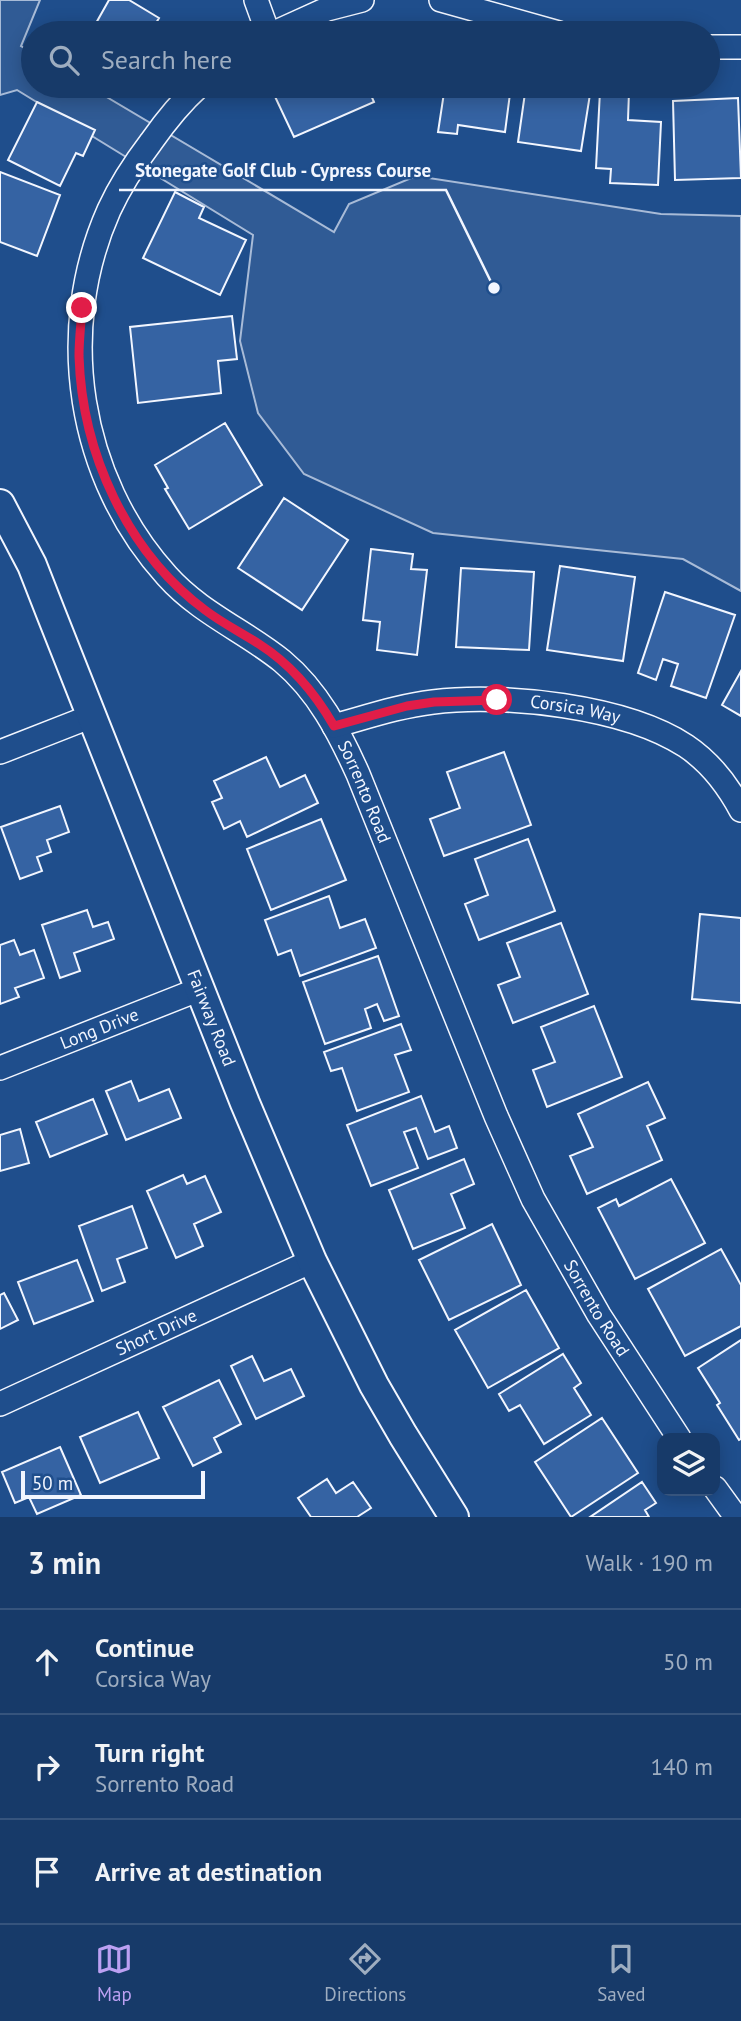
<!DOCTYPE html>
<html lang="en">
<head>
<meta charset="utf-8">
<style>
	:root { --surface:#173a69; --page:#20416f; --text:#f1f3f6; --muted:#9eadc0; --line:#36547d; --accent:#bca0f2 }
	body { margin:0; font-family:"PT Sans",sans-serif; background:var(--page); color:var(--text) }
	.controls { position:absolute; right:21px; bottom:21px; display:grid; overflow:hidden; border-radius:14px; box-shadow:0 4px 18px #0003 }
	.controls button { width:63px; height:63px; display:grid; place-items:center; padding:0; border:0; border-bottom:2px solid var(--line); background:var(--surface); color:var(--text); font:35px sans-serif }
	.scale { position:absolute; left:21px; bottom:18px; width:184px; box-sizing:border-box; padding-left:7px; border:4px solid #f2f6ff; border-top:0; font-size:19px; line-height:24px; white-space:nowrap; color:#f2f6ff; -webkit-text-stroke:5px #1f4e8c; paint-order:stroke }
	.stop { position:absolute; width:21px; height:21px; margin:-16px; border:5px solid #e11d48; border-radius:50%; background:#fff }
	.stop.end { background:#e11d48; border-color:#fff; box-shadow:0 2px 7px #0008 }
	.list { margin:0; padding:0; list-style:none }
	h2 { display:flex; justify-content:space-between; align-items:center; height:91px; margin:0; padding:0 28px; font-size:30px }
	h2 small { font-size:23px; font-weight:400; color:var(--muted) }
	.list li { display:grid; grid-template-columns:46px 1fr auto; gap:21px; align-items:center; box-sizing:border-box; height:105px; padding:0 28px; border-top:2px solid var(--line) }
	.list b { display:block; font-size:26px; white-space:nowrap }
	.list p { margin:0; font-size:23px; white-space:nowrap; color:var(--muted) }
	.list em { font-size:23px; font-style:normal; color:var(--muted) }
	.icon { flex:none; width:38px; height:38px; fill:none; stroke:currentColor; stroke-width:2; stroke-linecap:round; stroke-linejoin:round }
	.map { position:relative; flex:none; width:741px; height:1517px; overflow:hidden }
	.search { position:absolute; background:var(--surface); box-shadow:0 4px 18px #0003; left:21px; right:21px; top:21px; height:77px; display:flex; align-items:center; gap:18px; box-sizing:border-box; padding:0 24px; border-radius:38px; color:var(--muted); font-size:26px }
	.sheet { height:406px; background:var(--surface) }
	nav { display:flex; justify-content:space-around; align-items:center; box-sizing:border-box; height:98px; border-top:2px solid var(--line); background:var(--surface); font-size:19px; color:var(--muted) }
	nav a { display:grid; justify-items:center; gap:4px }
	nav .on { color:var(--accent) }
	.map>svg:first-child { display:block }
	.built { fill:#305b95; stroke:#a8bbd7; stroke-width:2 }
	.building { fill:#3563a3; stroke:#f2f6ff; stroke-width:2 }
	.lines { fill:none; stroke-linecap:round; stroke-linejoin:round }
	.minor-casing { stroke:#f2f6ff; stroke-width:26 }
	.tertiary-casing { stroke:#f2f6ff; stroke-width:32 }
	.minor { stroke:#1f4e8c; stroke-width:23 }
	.tertiary { stroke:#1f4e8c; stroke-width:28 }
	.route { stroke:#e11d48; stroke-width:9 }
	.labels { text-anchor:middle; stroke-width:5; stroke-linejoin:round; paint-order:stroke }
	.street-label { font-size:18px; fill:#f2f6ff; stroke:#1f4e8c }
	.leader { fill:none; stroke:#f2f6ff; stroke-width:2.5 }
	.callout-dot { fill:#f2f6ff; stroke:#1f4e8c; stroke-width:2.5 }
	.callout-label { font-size:19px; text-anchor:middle; font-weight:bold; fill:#f2f6ff; stroke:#1f4e8c; stroke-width:5; stroke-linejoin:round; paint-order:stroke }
</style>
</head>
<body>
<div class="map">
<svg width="741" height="1517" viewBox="0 0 741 1517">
	<rect width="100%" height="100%" fill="#1f4e8c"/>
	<!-- built -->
	<path class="built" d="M0,0H40L21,46L33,53V86H88L334,232L349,204L416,176L661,214L741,216V591L683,559L433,533L304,474L258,413L240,341L253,235L17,90L0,95Z"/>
	<!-- building -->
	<path class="building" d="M109,0H129L159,18L150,33H75L79,25L91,32Z
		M270,86H367L374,102L294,137Z
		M445,86H511L505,132L458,125L457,134L438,132Z
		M526,86H549L548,95L563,97L565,86L591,88L581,151L518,142Z
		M600,91L629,92L628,120L661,122L658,185L610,183L611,169L596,168Z
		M738,98L741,178L675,180L673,101Z
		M37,102L95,130L83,156L76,153L60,186L8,160Z
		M0,172L60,195L37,256L0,242Z
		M175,192L204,207L199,218L246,240L220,295L143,258Z
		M232,316L237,359L218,361L221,393L138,403L130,327Z
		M225,423L262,485L189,529L165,489L168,488L155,465Z
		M284,498L348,540L302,610L238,568Z
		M371,549L413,554L411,569L427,570L417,655L377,650L380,622L363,620Z
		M560,566L635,577L623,661L547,650Z
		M461,568L534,572L529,650L456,647Z
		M665,592L735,615L706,698L671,686L678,664L663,659L656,680L638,673Z
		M741,671V716L722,705Z
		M504,752L531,825L444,856L430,819L460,808L447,772Z
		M266,757L280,787L305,775L318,803L247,837L240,821L224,829L212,802L222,798L214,781Z
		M60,806L69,832L47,840L51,852L37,857L42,871L20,879L1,827Z
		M321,819L346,880L271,910L247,849Z
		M528,839L555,911L479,940L465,904L488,895L475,859Z
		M329,896L340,928L365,919L376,948L300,976L291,950L278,955L265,920Z
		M87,910L93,927L108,922L114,939L74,953L80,971L60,978L42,925Z
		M700,914L741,918V1003L692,999Z
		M561,923L588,994L513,1023L498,985L520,977L507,943Z
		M14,940L20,955L34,950L44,978L15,988L19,997L0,1004V945Z
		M378,956L399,1016L384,1021L377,1004L365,1009L371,1028L325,1044L303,982Z
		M594,1006L622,1077L547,1107L533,1070L555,1062L541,1027Z
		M401,1024L411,1050L395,1055L409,1092L357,1111L342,1068L331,1071L324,1052Z
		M131,1081L139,1101L169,1089L181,1118L126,1140L106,1091Z
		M648,1082L665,1118L647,1126L662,1160L587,1194L570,1156L593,1147L578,1114Z
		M421,1096L435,1132L449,1126L457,1148L428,1159L416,1128L404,1132L418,1168L371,1186L347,1125Z
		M93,1099L107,1134L50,1157L36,1122Z
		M20,1129L29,1163L0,1171V1135Z
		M464,1159L474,1184L451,1194L465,1228L413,1249L389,1190Z
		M183,1175L187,1184L205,1176L221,1212L194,1224L203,1246L176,1258L147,1191Z
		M671,1179L705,1243L635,1279L598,1208L616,1199L619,1206Z
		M132,1206L147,1248L117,1259L125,1282L102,1291L79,1226Z
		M492,1224L521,1285L449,1320L419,1260Z
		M721,1249L741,1285V1326L685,1356L648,1289Z
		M77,1260L93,1301L34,1324L18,1282Z
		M526,1290L559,1348L488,1388L455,1330Z
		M4,1293L18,1320L0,1329V1295Z
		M741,1340V1439L739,1440L717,1405L720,1403L698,1368Z
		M563,1354L581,1383L574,1388L591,1415L544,1444L520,1405L509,1411L499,1394Z
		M252,1356L264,1381L291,1369L304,1396L256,1419L231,1366Z
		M219,1380L241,1424L214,1438L221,1452L193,1466L163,1407Z
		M138,1412L159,1458L100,1483L80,1437Z
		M602,1418L638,1473L571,1517L535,1462Z
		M60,1447L81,1495L37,1514L29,1497L15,1503L2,1472Z
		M327,1479L336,1493L353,1482L371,1508L357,1517H311L298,1498Z
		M642,1482L656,1503L645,1510L649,1517H590Z"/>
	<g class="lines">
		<defs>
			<g id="minor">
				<path d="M256,0L268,33"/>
				<path d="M441,0L559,33"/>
				<path d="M274,33L327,9L362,0"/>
				<path d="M708,47H741"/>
				<path id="s1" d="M199,86C180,103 165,122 151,142C135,163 120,186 109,210C55,331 78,478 167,576C200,613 245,631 282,661C318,691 339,732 358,774L496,1116L533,1199L599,1315L679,1438"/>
				<path id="s2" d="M334,726C367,717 399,706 433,702C504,693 625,706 686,746C710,762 727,784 741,810"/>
				<path d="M0,752L92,716"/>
				<path id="s3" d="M0,1068L200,989"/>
				<path id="s4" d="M0,1404L312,1261"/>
				<path d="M715,1488L736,1517"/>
			</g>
			<g id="tertiary">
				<path id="s5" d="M0,504L32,565L50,611L245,1103L312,1261L374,1385L403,1435L454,1517"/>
			</g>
		</defs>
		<!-- minor casing -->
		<use href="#minor" class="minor-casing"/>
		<!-- tertiary casing -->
		<use href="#tertiary" class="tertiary-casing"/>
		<!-- minor -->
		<use href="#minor" class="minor"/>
		<!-- tertiary -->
		<use href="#tertiary" class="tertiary"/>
	</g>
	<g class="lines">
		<!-- route -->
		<path class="route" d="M82,308C81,324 79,340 79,356C82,453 127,552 205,610C222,623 242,633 259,644C292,665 315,693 334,726L407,706L434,702L497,700"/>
	</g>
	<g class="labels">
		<!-- street labels -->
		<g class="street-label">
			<text dy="6" stroke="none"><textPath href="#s2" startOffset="245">Corsica Way</textPath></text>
			<text dy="6" stroke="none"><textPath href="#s1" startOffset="845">Sorrento Road</textPath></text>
			<text dy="6" stroke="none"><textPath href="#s5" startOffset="556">Fairway Road</textPath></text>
			<text dy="6" stroke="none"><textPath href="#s3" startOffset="107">Long Drive</textPath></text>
			<text dy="6" stroke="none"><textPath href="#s1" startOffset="1412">Sorrento Road</textPath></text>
			<text dy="6" stroke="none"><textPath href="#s4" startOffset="172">Short Drive</textPath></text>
		</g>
	</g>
	<!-- callouts -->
	<path class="leader" d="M494 288L446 190H119"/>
	<circle class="callout-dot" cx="494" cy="288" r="7"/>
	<g class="callout-label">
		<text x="283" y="177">Stonegate Golf Club - Cypress Course</text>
	</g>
</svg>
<div class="controls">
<button><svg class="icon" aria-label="layers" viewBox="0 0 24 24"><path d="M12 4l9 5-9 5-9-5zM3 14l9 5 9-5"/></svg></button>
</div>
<div class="scale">50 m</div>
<div class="stop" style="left:497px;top:700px"></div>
<div class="stop end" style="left:82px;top:308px"></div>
<div class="search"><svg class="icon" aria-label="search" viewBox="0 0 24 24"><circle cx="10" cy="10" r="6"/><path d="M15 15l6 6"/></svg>Search here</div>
</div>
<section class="sheet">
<h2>3 min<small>Walk · 190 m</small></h2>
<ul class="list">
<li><svg class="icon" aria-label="ahead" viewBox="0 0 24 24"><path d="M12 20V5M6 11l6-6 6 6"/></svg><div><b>Continue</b><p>Corsica Way</p></div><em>50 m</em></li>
<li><svg class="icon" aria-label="right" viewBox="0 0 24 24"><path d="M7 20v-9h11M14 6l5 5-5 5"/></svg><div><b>Turn right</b><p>Sorrento Road</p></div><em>140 m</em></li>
<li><svg class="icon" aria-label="arrive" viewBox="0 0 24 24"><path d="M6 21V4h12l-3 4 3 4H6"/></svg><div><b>Arrive at destination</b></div></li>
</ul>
</section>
<nav>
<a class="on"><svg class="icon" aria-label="map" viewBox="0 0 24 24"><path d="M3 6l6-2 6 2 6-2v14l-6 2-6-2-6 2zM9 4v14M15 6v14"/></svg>Map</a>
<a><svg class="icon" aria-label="directions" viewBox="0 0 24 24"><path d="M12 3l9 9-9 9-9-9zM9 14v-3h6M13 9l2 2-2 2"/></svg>Directions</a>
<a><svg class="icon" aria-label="saved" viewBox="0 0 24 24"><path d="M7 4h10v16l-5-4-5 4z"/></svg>Saved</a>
</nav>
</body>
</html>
